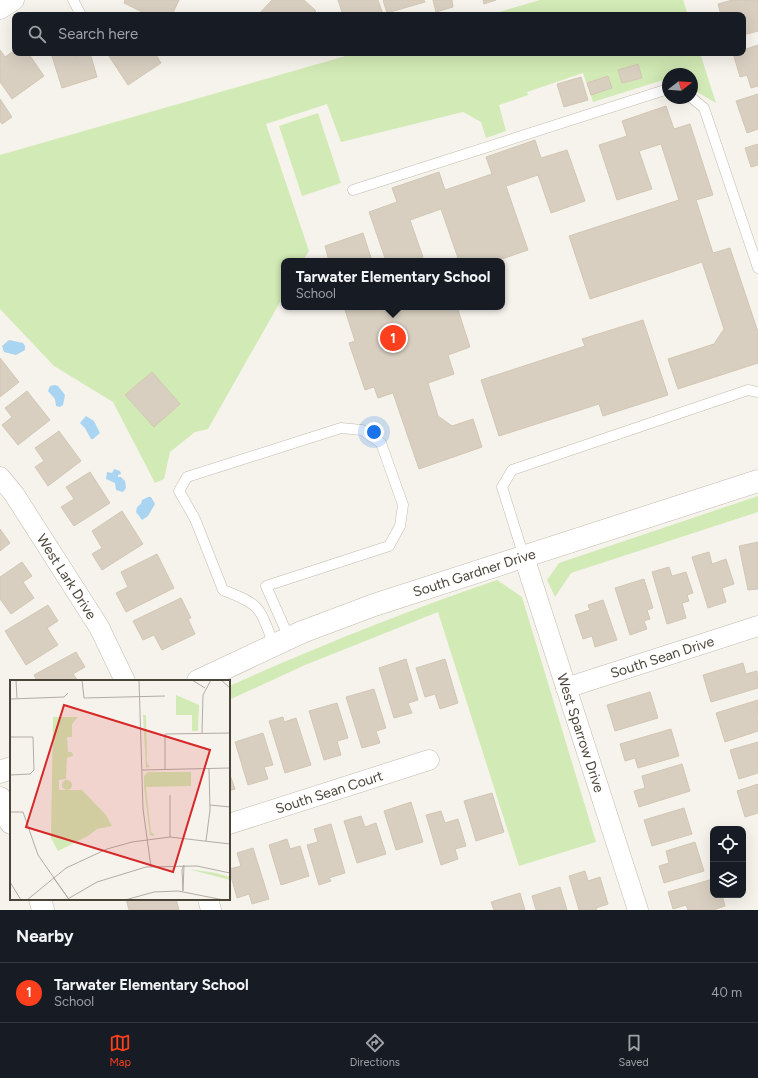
<!DOCTYPE html>
<html lang="en">
<head>
<meta charset="utf-8">
<style>
	:root { --surface:#171b24; --page:#242831; --text:#f1f3f6; --muted:#9ea1a6; --line:#363941; --accent:#fc3f1d }
	body { margin:0; font-family:Figtree,sans-serif; background:var(--page); color:var(--text) }
	.controls { position:absolute; right:12px; bottom:12px; display:grid; overflow:hidden; border-radius:8px; box-shadow:0 4px 16px #0002 }
	.controls button { width:36px; height:36px; display:grid; place-items:center; padding:0; border:0; border-bottom:1px solid var(--line); background:var(--surface); color:var(--text); font:20px sans-serif }
	.compass { position:absolute; left:662px; top:68px; width:36px; height:36px; border-radius:50%; background:var(--surface); box-shadow:0 4px 16px #0002; rotate:73deg }
	.you { position:absolute; left:374px; top:432px; width:14px; height:14px; margin:-10px; border:3px solid #fff; border-radius:50%; background:#1a73e8; box-shadow:0 0 0 6px #1a73e833 }
	.badge { display:grid; place-items:center; width:26px; height:26px; border-radius:50%; background:var(--accent); color:#fff; font-size:13px; font-weight:700 }
	.pin { position:absolute; translate:-50% -50%; border:2px solid #fff; box-shadow:0 1px 4px #0006 }
	.popup { position:absolute; left:281px; top:258px; width:224px; height:52px; box-sizing:border-box; display:grid; place-content:center; border-radius:8px; background:var(--surface); filter:drop-shadow(0 1px 3px #0005); font-size:13px; white-space:nowrap; color:var(--muted) }
	.popup b { font-size:15px; color:var(--text) }
	.popup::after { content:''; position:absolute; left:50%; top:100%; margin-left:-8px; border:8px solid transparent; border-top-color:var(--surface) }
	.list { margin:0; padding:0; list-style:none }
	h2 { display:flex; justify-content:space-between; align-items:center; height:52px; margin:0; padding:0 16px; font-size:17px }
	h2 small { font-size:13px; font-weight:400; color:var(--muted) }
	.list li { display:grid; grid-template-columns:26px 1fr auto; gap:12px; align-items:center; box-sizing:border-box; height:60px; padding:0 16px; border-top:1px solid var(--line) }
	.list b { display:block; font-size:15px; white-space:nowrap }
	.list p { margin:0; font-size:13px; white-space:nowrap; color:var(--muted) }
	.list em { font-size:13px; font-style:normal; color:var(--muted) }
	.icon { flex:none; width:22px; height:22px; fill:none; stroke:currentColor; stroke-width:2; stroke-linecap:round; stroke-linejoin:round }
	.map { position:relative; flex:none; width:758px; height:910px; overflow:hidden }
	.search { position:absolute; background:var(--surface); box-shadow:0 4px 16px #0002; left:12px; right:12px; top:12px; height:44px; display:flex; align-items:center; gap:10px; box-sizing:border-box; padding:0 14px; border-radius:8px; color:var(--muted); font-size:15px }
	.sheet { height:112px; background:var(--surface) }
	nav { display:flex; justify-content:space-around; align-items:center; box-sizing:border-box; height:56px; border-top:1px solid var(--line); background:var(--surface); font-size:11px; color:var(--muted) }
	nav a { display:grid; justify-items:center; gap:2px }
	nav .on { color:var(--accent) }
	.map>svg:first-child { display:block }
	.green { fill:#d2eab5 }
	.water { fill:#a9d4f2 }
	.building { fill:#d8cfc1; stroke:#d3c7b4 }
	.lines { fill:none; stroke-linecap:round; stroke-linejoin:round }
	.service-casing { stroke:#c2bbae; stroke-width:11 }
	.minor-casing { stroke:#c2bbae; stroke-width:21 }
	.tertiary-casing { stroke:#c2bbae; stroke-width:23 }
	.service { stroke:#fff; stroke-width:10 }
	.minor { stroke:#fff; stroke-width:20 }
	.tertiary { stroke:#fff; stroke-width:22 }
	.labels { text-anchor:middle; stroke-width:3.5; stroke-linejoin:round; paint-order:stroke }
	.street-label { font-size:14px; fill:#4b4439; stroke:#fff }
	.inset-road { fill:none; stroke:#b2ada4; stroke-width:1 }
	.view { fill:#d62828; fill-opacity:0.15; stroke:#d62828; stroke-width:2 }
	.inset-edge { fill:none; stroke:#4b4439; stroke-width:2 }
</style>
</head>
<body>
<div class="map">
<svg width="758" height="910" viewBox="0 0 758 910">
	<rect width="100%" height="100%" fill="#f6f3ec"/>
	<!-- green -->
	<path class="green" d="M540,0H683L688,15H488Z
		M356,53H700L716,103L692,89V74H668V82L663,80L593,102L583,73L527,92L528,95L499,105L506,131L486,138L481,122L463,112L341,142L327,104L266,124L309,251L303,261H284V295L208,429L195,432L170,452L164,479L155,483L113,402L54,366L0,309V155Z
		M318,113L341,183L302,196L279,126Z
		M758,496V512L571,573L555,597L547,580L559,563Z
		M497,580L522,597L596,842L519,866L438,612L305,665L229,700V686C317,647 406,611 497,580Z"/>
	<!-- water -->
	<path class="water" d="M9,340L23,343L25,346V350L16,355L4,352L2,346Z
		M55,385L58,386L65,395L63,405L60,407L56,406L55,399L48,391L50,386Z
		M86,416L94,421L100,433L93,439H91L85,428L80,423Z
		M114,469L120,471L121,474L118,475V477H121L125,481L126,488L123,492L116,490L115,483L106,479L107,472L112,473Z
		M148,497H151L155,504L148,516L142,520L136,512L137,507L141,504L142,500Z"/>
	<!-- building -->
	<path class="building" d="M125,0H179L172,15H148L124,3Z
		M272,0H304L316,11L312,15H258Z
		M338,0H378L383,14L343,15Z
		M383,0H424L425,2L387,13Z
		M433,0H452L453,7L436,12Z
		M483,0H496L484,4Z
		M732,0H758V31L743,35V15H721L718,4Z
		M758,45V86L751,88L747,75L740,77L733,53H743V50Z
		M0,50L5,57L15,50V53H28L44,76L12,99L0,82Z
		M51,53H73L74,57L90,53L97,77L62,88Z
		M107,53H155L161,63L128,85Z
		M638,64L642,78L622,83L618,70Z
		M608,76L612,88L591,95L587,83Z
		M581,77L588,100L564,107L557,84Z
		M758,94V129L747,133L736,101Z
		M0,99L12,117L2,124L0,121Z
		M666,106L674,129L690,124L713,195L696,200L713,253L730,248L758,332V363L678,389L668,359L714,344L724,329L702,262L590,299L569,236L679,200L661,144L639,151L652,189L617,200L599,145L627,136L622,121Z
		M535,140L541,158L567,150L585,201L551,213L538,175L506,186L528,250L496,261H459L441,209L410,220L423,257L412,261H386L369,212L397,202L392,188L439,172L445,190L492,174L486,157Z
		M758,144V165L751,167L745,148Z
		M363,233L372,261H329L325,246Z
		M344,307H457L470,347L448,355L454,374L428,383L438,416L452,426L473,419L482,447L419,469L393,393L378,398L374,387L365,390L349,343L355,341Z
		M643,320L668,395L603,416L599,404L499,436L481,380L585,346L582,339Z
		M0,358L19,382L0,397Z
		M152,372L180,404L154,427L125,395Z
		M27,391L50,420L18,445L2,425L12,417L5,408Z
		M59,431L81,461L48,486L35,467L44,461L35,448Z
		M90,472L110,503L74,526L61,507L74,499L66,487Z
		M122,511L143,544L102,570L92,554L102,548L92,531Z
		M0,529L10,543L0,551Z
		M758,542V589L748,590L739,546Z
		M709,552L712,564L726,559L734,584L722,588L726,602L708,608L692,557Z
		M157,554L174,588L126,612L116,593L128,587L121,572Z
		M22,562L32,576L23,582L34,598L11,614L0,599V577Z
		M669,567L672,576L686,572L693,593L687,595L689,601L682,603L686,618L667,624L652,572Z
		M644,579L653,608L647,610L650,619L644,621L647,629L630,635L615,588Z
		M181,598L191,618L188,619L195,634L162,650L154,635L143,640L133,621Z
		M603,600L617,640L595,647L592,636L583,639L575,615L590,610L588,605Z
		M48,605L58,621L47,628L58,645L26,665L5,631Z
		M76,652L85,667L73,674L78,681H37L34,675Z
		M406,659L418,700L408,703L412,713L394,718L379,668Z
		M445,659L458,703L440,709L435,694L425,697L416,668Z
		M743,663L746,674L757,671L758,688L711,702L703,675Z
		M374,689L386,728L376,731L380,743L362,748L346,697Z
		M650,692L658,718L615,731L607,705Z
		M758,700L757,718L758,731L725,742L716,713Z
		M337,703L348,738L337,741L341,755L324,760L309,711Z
		M283,717L284,722L296,718L311,765L285,773L269,721Z
		M671,729L679,756L638,768L635,758L625,761L620,744Z
		M263,733L273,765L264,767L268,779L248,785L235,742Z
		M758,742V773L739,779L730,750Z
		M682,764L690,791L639,807L634,791L645,788L642,776Z
		M229,772L235,789L229,791Z
		M758,784V813L745,817L737,791Z
		M492,793L504,832L476,841L464,801Z
		M411,802L423,842L396,850L384,811Z
		M684,808L692,834L652,846L644,820Z
		M441,811L445,823L458,819L466,846L455,849L458,859L441,865L426,815Z
		M361,816L365,827L376,823L386,854L357,863L344,821Z
		M331,824L345,873L329,878L331,881L319,885L307,845L318,842L314,829Z
		M287,839L290,849L300,846L309,876L281,885L269,845Z
		M695,842L704,871L664,883L659,866L669,863L666,851Z
		M253,848L269,899L252,904L249,894L237,898L229,869L241,866L237,853Z
		M585,871L588,881L600,877L608,904L596,908L597,910H579L569,876Z
		M713,879V895H722L725,906L713,910H688L686,905L673,909L668,892Z
		M560,887L567,910H536L532,896Z
		M520,893L525,910H494L491,902Z
		M126,899H176L179,910H129Z"/>
	<g class="lines">
		<defs>
			<path id="service" d="M73,0L80,13
				M692,98L704,108L758,268
				M353,190L668,89
				M524,557L502,487L512,470L748,390L758,392
				M274,645C259,607 262,605 223,590L195,519L179,491L187,477L341,428L362,430L381,443L403,505L400,526L389,546L266,586L289,638"/>
			<g id="minor">
				<path d="M0,9L14,0"/>
				<path id="s1" d="M0,477L14,494L99,627L125,681"/>
				<path id="s2" d="M524,557L638,910"/>
				<path id="s3" d="M566,688L758,626"/>
				<path id="s4" d="M229,824L429,760"/>
				<path d="M208,899L211,910"/>
			</g>
			<g id="tertiary">
				<path id="s5" d="M198,681L302,632L374,605L758,481"/>
				<path d="M0,772L11,768"/>
				<path d="M0,798L11,823"/>
				<path d="M40,899L43,910"/>
			</g>
		</defs>
		<!-- service casing -->
		<use href="#service" class="service-casing"/>
		<!-- minor casing -->
		<use href="#minor" class="minor-casing"/>
		<!-- tertiary casing -->
		<use href="#tertiary" class="tertiary-casing"/>
		<!-- service -->
		<use href="#service" class="service"/>
		<!-- minor -->
		<use href="#minor" class="minor"/>
		<!-- tertiary -->
		<use href="#tertiary" class="tertiary"/>
	</g>
	<g class="labels">
		<!-- street labels -->
		<g class="street-label">
			<text dy="5" stroke="none"><textPath href="#s5" startOffset="297">South Gardner Drive</textPath></text>
			<text dy="5" stroke="none"><textPath href="#s1" startOffset="120">West Lark Drive</textPath></text>
			<text dy="5" stroke="none"><textPath href="#s3" startOffset="101">South Sean Drive</textPath></text>
			<text dy="5" stroke="none"><textPath href="#s2" startOffset="185">West Sparrow Drive</textPath></text>
			<text dy="5" stroke="none"><textPath href="#s4" startOffset="105">South Sean Court</textPath></text>
		</g>
	</g>
	<!-- overview -->
	<g transform="translate(10 680)">
		<rect width="220" height="220" fill="#f6f3ec"/>
		<path d="M166,15L189,25L188,51H182V35H166ZM133,35H136L137,83L140,87L136,88ZM43,37H68L62,44V57H57L58,72H62L63,76L57,78L56,99L49,100V110H72L96,135L102,146L87,149L78,156L48,171L41,158ZM138,92H181V106L136,107L141,152L145,155L143,156L140,155L134,107V96ZM52 105a5 5 0 1 1 10 0a5 5 0 1 1-10 0ZM178,189L206,193L220,197V200Z" fill="#d2eab5"/>
		<path class="inset-road" d="M6,0L7,18M72,0L74,18L155,16M129,0L133,129L141,187M182,0L195,8M211,0L220,8M0,19L54,17L58,13M192,53L193,15L201,0M0,57H23L24,90L20,94L0,95M132,90L220,88M155,90V54L220,53M160,115V157M200,125L220,127M0,132H13L28,175L58,218M196,161L200,130L199,89M43,197L58,218M0,202L11,220M173,211L172,190L174,185M173,211L174,185M17,220L56,188L97,169L122,162L160,157L220,164M56,220L87,202L136,187L187,186L220,193M115,220L144,212L168,211L214,220"/>
		<path class="view" d="M54,25L200,70L163,192L16,147Z"/>
		<rect width="220" height="220" class="inset-edge"/>
	</g>
</svg>
<div class="controls">
<button><svg class="icon" aria-label="locate" viewBox="0 0 24 24"><circle cx="12" cy="12" r="6"/><path d="M12 2v4M12 18v4M2 12h4M18 12h4"/></svg></button>
<button><svg class="icon" aria-label="layers" viewBox="0 0 24 24"><path d="M12 4l9 5-9 5-9-5zM3 14l9 5 9-5"/></svg></button>
</div>
<svg class="compass" viewBox="-18 -18 36 36"><path d="M0-13l5 13h-10z" fill="#e53935"/><path d="M0 13l5-13h-10z" fill="#9ea1a6"/></svg>
<div class="you"></div>
<div class="pin badge" style="left:393px;top:338px">1</div>
<div class="popup"><b>Tarwater Elementary School</b>School</div>
<div class="search"><svg class="icon" aria-label="search" viewBox="0 0 24 24"><circle cx="10" cy="10" r="6"/><path d="M15 15l6 6"/></svg>Search here</div>
</div>
<section class="sheet">
<h2>Nearby<small></small></h2>
<ul class="list">
<li><span class="badge">1</span><div><b>Tarwater Elementary School</b><p>School</p></div><em>40 m</em></li>
</ul>
</section>
<nav>
<a class="on"><svg class="icon" aria-label="map" viewBox="0 0 24 24"><path d="M3 6l6-2 6 2 6-2v14l-6 2-6-2-6 2zM9 4v14M15 6v14"/></svg>Map</a>
<a><svg class="icon" aria-label="directions" viewBox="0 0 24 24"><path d="M12 3l9 9-9 9-9-9zM9 14v-3h6M13 9l2 2-2 2"/></svg>Directions</a>
<a><svg class="icon" aria-label="saved" viewBox="0 0 24 24"><path d="M7 4h10v16l-5-4-5 4z"/></svg>Saved</a>
</nav>
</body>
</html>
